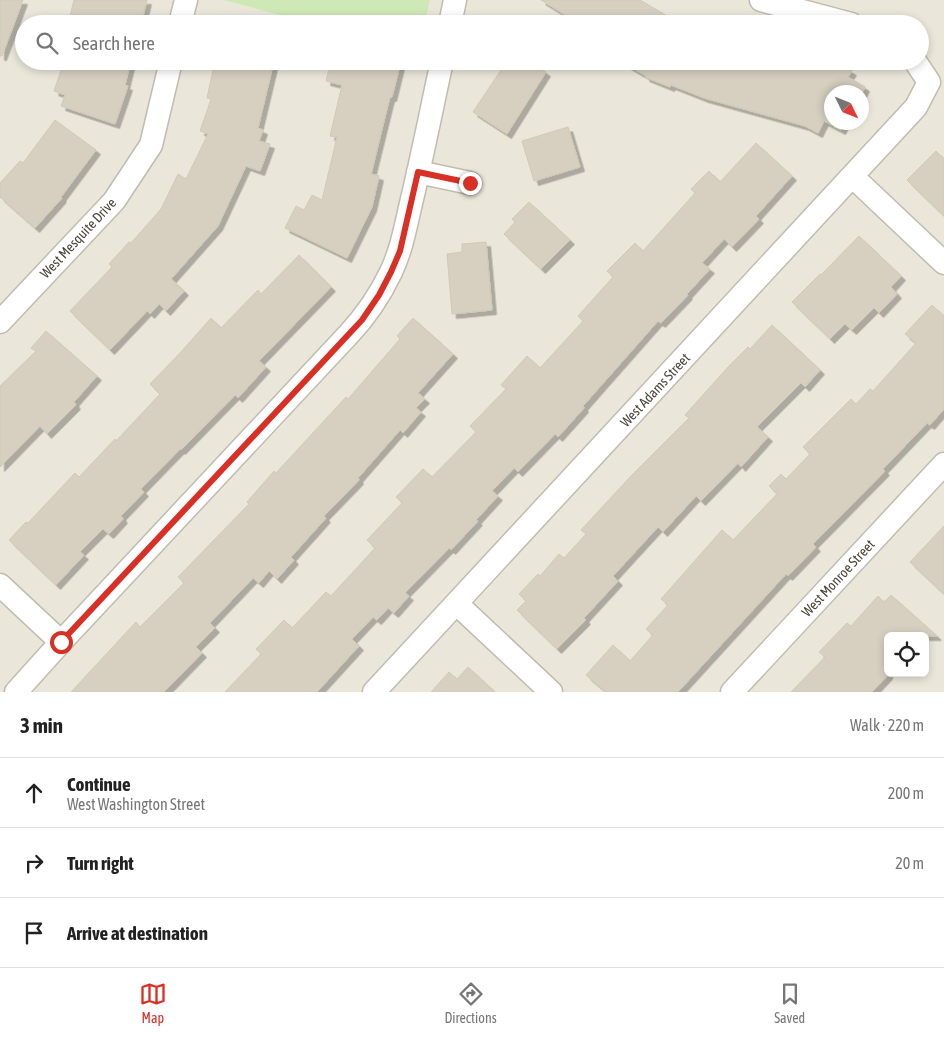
<!DOCTYPE html>
<html lang="en">
<head>
<meta charset="utf-8">
<style>
	:root { --surface:#fff; --page:#f2f2f2; --text:#222; --muted:#767676; --line:#e0e0e0; --accent:#d93025 }
	body { margin:0; font-family:"Asap Condensed",sans-serif; background:var(--page); color:var(--text) }
	.controls { position:absolute; right:15px; bottom:15px; display:grid; overflow:hidden; border-radius:8px; box-shadow:0 2px 8px #0003 }
	.controls button { width:45px; height:45px; display:grid; place-items:center; padding:0; border:0; border-bottom:1px solid var(--line); background:var(--surface); color:var(--text); font:25px sans-serif }
	.compass { position:absolute; left:824px; top:85px; width:45px; height:45px; border-radius:50%; background:var(--surface); box-shadow:0 2px 8px #0003; rotate:133deg }
	.stop { position:absolute; width:15px; height:15px; margin:-11px; border:4px solid #d93025; border-radius:50%; background:#fff }
	.stop.end { background:#d93025; border-color:#fff; box-shadow:0 1px 5px #0008 }
	.list { margin:0; padding:0; list-style:none }
	h2 { display:flex; justify-content:space-between; align-items:center; height:65px; margin:0; padding:0 20px; font-size:21px }
	h2 small { font-size:16px; font-weight:400; color:var(--muted) }
	.list li { display:grid; grid-template-columns:32px 1fr auto; gap:15px; align-items:center; box-sizing:border-box; height:70px; padding:0 20px; border-top:1px solid var(--line) }
	.list b { display:block; font-size:19px; white-space:nowrap }
	.list p { margin:0; font-size:16px; white-space:nowrap; color:var(--muted) }
	.list em { font-size:16px; font-style:normal; color:var(--muted) }
	.icon { flex:none; width:28px; height:28px; fill:none; stroke:currentColor; stroke-width:2; stroke-linecap:round; stroke-linejoin:round }
	.map { position:relative; flex:none; width:944px; height:692px; overflow:hidden }
	.search { position:absolute; background:var(--surface); box-shadow:0 2px 8px #0003; left:15px; right:15px; top:15px; height:55px; display:flex; align-items:center; gap:12px; box-sizing:border-box; padding:0 18px; border-radius:28px; color:var(--muted); font-size:19px }
	.sheet { height:275px; background:var(--surface) }
	nav { display:flex; justify-content:space-around; align-items:center; box-sizing:border-box; height:70px; border-top:1px solid var(--line); background:var(--surface); font-size:14px; color:var(--muted) }
	nav a { display:grid; justify-items:center; gap:2px }
	nav .on { color:var(--accent) }
	.map>svg:first-child { display:block }
	.residential { fill:#eae6da; fill-rule:evenodd }
	.green { fill:#cee9b6 }
	.building { fill:#d7d0c1; stroke:#d2c9b4; filter:url(#shadow) }
	.lines { fill:none; stroke-linecap:round; stroke-linejoin:round }
	.minor-casing { stroke:#c2bcae; stroke-width:25 }
	.minor { stroke:#fff; stroke-width:22 }
	.route { stroke:#d93025; stroke-width:6 }
	.labels { text-anchor:middle; stroke-width:4; stroke-linejoin:round; paint-order:stroke }
	.street-label { font-size:14px; fill:#4b4539; stroke:#fff }
</style>
</head>
<body>
<div class="map">
<svg width="944" height="692" viewBox="0 0 944 692">
	<defs>
		<filter id="shadow"><feDropShadow dx="4.5" dy="4.5" stdDeviation="0" flood-color="#0004"/></filter>
	</defs>
	<rect width="100%" height="100%" fill="#f6f3ec"/>
	<!-- residential -->
	<path class="residential" d="M0,0H223L313,24H24V61H920V24H425L430,0H944V692H0ZM832,92H862V122H832ZM888,636H925V673H888Z"/>
	<!-- green -->
	<path class="green" d="M223,0H430L425,24H313Z"/>
	<!-- building -->
	<path class="building" d="M0,0H23L2,56H0Z
		M74,0H147L141,24H68Z
		M541,0H640L681,24H580Z
		M64,61H131L125,85L128,86L115,124L61,106L65,95L54,91Z
		M215,61H274L258,128L263,130L259,141L270,144L260,171L246,166L218,226L171,279L184,291L166,311L159,304L150,314L147,311L110,350L70,311L112,267L109,264L129,242L131,243L161,209L178,174L186,179L208,134L200,131L211,99L207,98Z
		M331,61H401L392,97H390L371,174L379,176L372,207L347,258L285,228L296,206L304,210L312,195L322,200L337,137L330,136L342,85L326,81Z
		M507,61H529L546,72L507,134L473,112Z
		M620,61H833L852,71L848,77L865,87L862,93L832,92V122H845L841,130L824,121L818,133L805,126L704,98L671,85L670,87L645,77L646,76Z
		M55,120L96,150L61,197L62,198L35,228L0,197V183L20,161L23,163Z
		M568,127L580,167L534,181L522,141Z
		M756,143L792,176L756,216L759,219L732,247L724,239L702,263L710,269L687,294L688,295L661,323L658,321L583,406L584,408L558,437L555,434L518,472L514,468L492,491L498,496L476,520L478,521L451,550L449,548L405,593L409,596L394,613L388,608L377,620L373,617L352,639L359,646L317,692H225L261,654L256,649L284,620L292,628L326,592L331,596L375,548L367,540L402,503L396,497L423,469L432,477L476,432L470,426L506,389L501,385L527,356L540,368L583,321L578,316L613,277L607,271L635,243L643,251L695,193L691,189L709,171L720,182Z
		M936,151L944,159V216L907,180Z
		M529,202L570,240L541,269L504,234L515,222L512,219Z
		M859,236L901,276L891,287L897,294L879,313L874,308L852,330L845,324L830,339L792,302L820,274L821,275Z
		M486,242L492,310L452,314L447,254L462,252V244Z
		M299,255L331,287L259,361L266,367L238,398L235,395L181,450L180,449L141,489L144,492L121,516L123,519L109,534L103,529L80,552L84,555L56,585L9,540L26,522L28,523L75,473L79,477L115,439L116,441L160,394L150,384L181,352L211,318L221,328L258,290L261,294Z
		M932,305L944,316V409L930,425L927,423L883,469L885,471L813,544L816,547L788,576L786,574L678,692H606L586,675L613,645L630,661L653,635L646,629L668,605L661,599L722,530L733,540L777,494L769,486L781,474L786,479L810,454L803,447L851,399L856,404L870,389L873,391L916,343L905,334Z
		M413,318L453,354L418,393L425,399L416,408L421,412L403,433L400,430L358,478L359,480L324,516L326,518L291,557L294,560L277,579L269,571L259,583L253,578L210,623L215,628L196,647L202,653L164,692H71L136,622L140,627L184,583L178,577L249,504L247,502L274,471L276,473L346,397L348,399L400,339L397,336Z
		M772,325L820,370L805,387L801,383L757,427L768,437L741,467L738,463L701,501L696,496L663,532L658,527L613,576L618,581L584,618L586,620L557,649L517,610L526,601L519,594L538,574L540,576L559,554L564,558L586,534L581,530L631,476L689,418L685,415L728,367L748,347L750,349Z
		M46,331L97,376L74,402L76,405L47,434L40,426L0,467V386L36,351L31,348Z
		M944,526V594L910,562Z
		M891,595L937,636H888V675L872,692H791L825,657L819,652L847,623L851,626L878,596L884,602Z
		M468,667L495,692H431L449,672L457,679Z"/>
	<g class="lines">
		<defs>
			<path id="minor" d="M761,0L851,24
				M180,24L186,0
				M450,24L455,0
				M418,172L470,183
				M852,176L944,263
				M0,322L114,201L151,145L171,61
				M0,585L61,642
				M457,604L551,692
				M16,692L61,642L348,335C366,316 380,295 391,272C402,249 406,224 412,199C423,153 432,107 442,61
				M374,692L916,107L929,82L915,61
				M732,692L944,464"/>
		</defs>
		<!-- minor casing -->
		<use href="#minor" class="minor-casing"/>
		<!-- minor -->
		<use href="#minor" class="minor"/>
	</g>
	<g class="lines">
		<!-- route -->
		<path class="route" d="M61,642L362,320L379,295L391,272L400,251L418,172L470,183"/>
	</g>
	<g class="labels">
		<!-- street labels -->
		<g class="street-label">
			<text transform="translate(78 238) rotate(-47)" y="5">West Mesquite Drive</text>
			<text transform="translate(655 390) rotate(-47)" y="5">West Adams Street</text>
			<text transform="translate(838 578) rotate(-47)" y="5">West Monroe Street</text>
		</g>
	</g>
</svg>
<div class="controls">
<button><svg class="icon" aria-label="locate" viewBox="0 0 24 24"><circle cx="12" cy="12" r="6"/><path d="M12 2v4M12 18v4M2 12h4M18 12h4"/></svg></button>
</div>
<svg class="compass" viewBox="-18 -18 36 36"><path d="M0-13l5 13h-10z" fill="#e53935"/><path d="M0 13l5-13h-10z" fill="#767676"/></svg>
<div class="stop" style="left:61px;top:642px"></div>
<div class="stop end" style="left:470px;top:183px"></div>
<div class="search"><svg class="icon" aria-label="search" viewBox="0 0 24 24"><circle cx="10" cy="10" r="6"/><path d="M15 15l6 6"/></svg>Search here</div>
</div>
<section class="sheet">
<h2>3 min<small>Walk · 220 m</small></h2>
<ul class="list">
<li><svg class="icon" aria-label="ahead" viewBox="0 0 24 24"><path d="M12 20V5M6 11l6-6 6 6"/></svg><div><b>Continue</b><p>West Washington Street</p></div><em>200 m</em></li>
<li><svg class="icon" aria-label="right" viewBox="0 0 24 24"><path d="M7 20v-9h11M14 6l5 5-5 5"/></svg><div><b>Turn right</b></div><em>20 m</em></li>
<li><svg class="icon" aria-label="arrive" viewBox="0 0 24 24"><path d="M6 21V4h12l-3 4 3 4H6"/></svg><div><b>Arrive at destination</b></div></li>
</ul>
</section>
<nav>
<a class="on"><svg class="icon" aria-label="map" viewBox="0 0 24 24"><path d="M3 6l6-2 6 2 6-2v14l-6 2-6-2-6 2zM9 4v14M15 6v14"/></svg>Map</a>
<a><svg class="icon" aria-label="directions" viewBox="0 0 24 24"><path d="M12 3l9 9-9 9-9-9zM9 14v-3h6M13 9l2 2-2 2"/></svg>Directions</a>
<a><svg class="icon" aria-label="saved" viewBox="0 0 24 24"><path d="M7 4h10v16l-5-4-5 4z"/></svg>Saved</a>
</nav>
</body>
</html>
